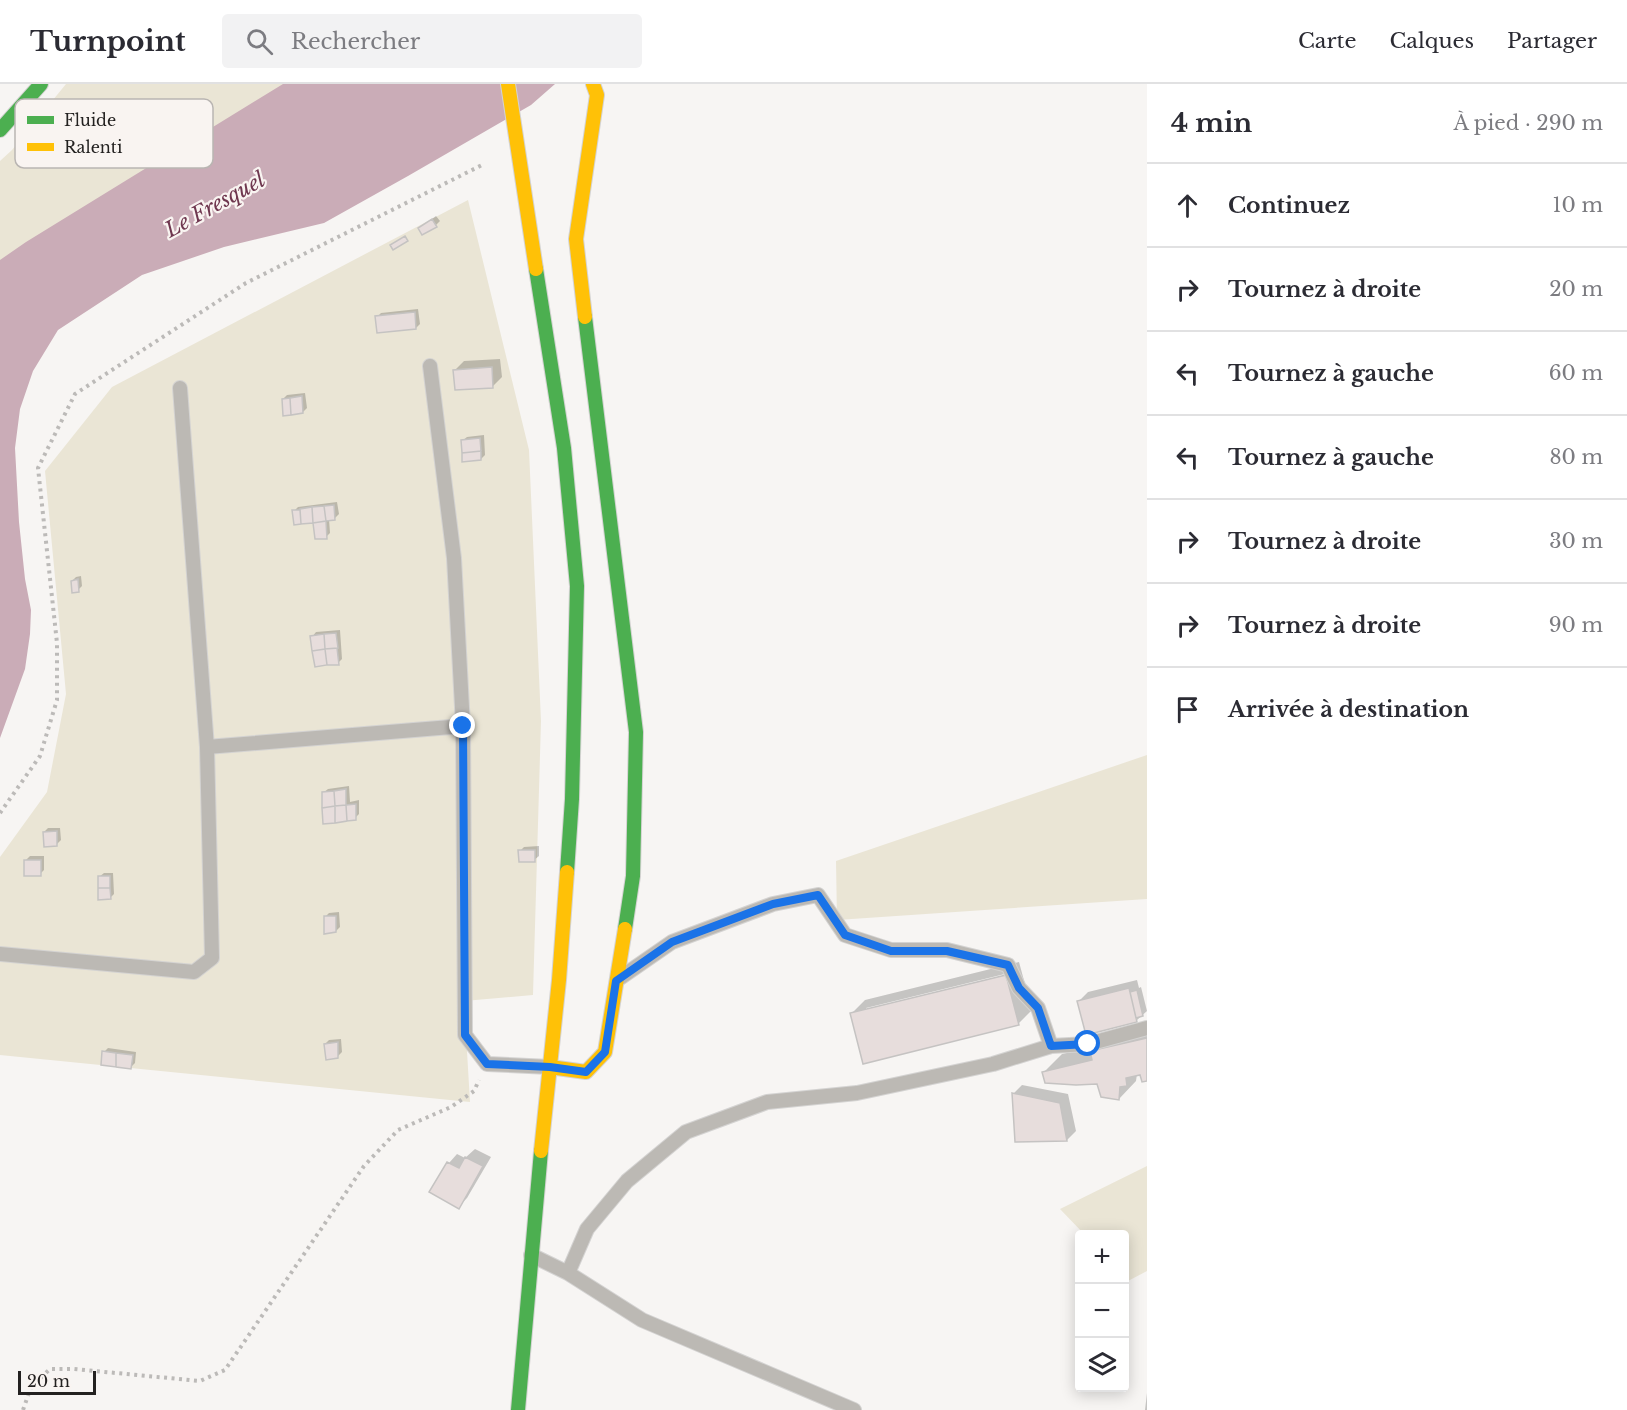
<!DOCTYPE html>
<html lang="fr">
<head>
<meta charset="utf-8">
<style>
	:root { --surface:#fff; --page:#f2f2f3; --text:#2b2b33; --muted:#7c7c81; --line:#e1e1e2 }
	body { margin:0; font-family:"Libre Baskerville",serif; background:var(--page); color:var(--text) }
	.controls { position:absolute; right:18px; bottom:18px; display:grid; overflow:hidden; border-radius:6px; box-shadow:0 3px 15px #0003 }
	.controls button { width:54px; height:54px; display:grid; place-items:center; padding:0; border:0; border-bottom:2px solid var(--line); background:var(--surface); color:var(--text); font:30px sans-serif }
	.scale { position:absolute; left:18px; bottom:15px; width:78px; box-sizing:border-box; padding-left:6px; border:3px solid #232120; border-top:0; font-size:16px; line-height:21px; white-space:nowrap; color:#232120; -webkit-text-stroke:4px #f9f4f1; paint-order:stroke }
	.stop { position:absolute; width:18px; height:18px; margin:-14px; border:4px solid #1a73e8; border-radius:50%; background:#fff }
	.stop.end { background:#1a73e8; border-color:#fff; box-shadow:0 2px 6px #0008 }
	.list { margin:0; padding:0; list-style:none }
	h2 { display:flex; justify-content:space-between; align-items:center; height:78px; margin:0; padding:0 24px; font-size:26px }
	h2 small { font-size:20px; font-weight:400; color:var(--muted) }
	.list li { display:grid; grid-template-columns:39px 1fr auto; gap:18px; align-items:center; box-sizing:border-box; height:84px; padding:0 24px; border-top:2px solid var(--line) }
	.list b { display:block; font-size:22px; white-space:nowrap }
	.list em { font-size:20px; font-style:normal; color:var(--muted) }
	.icon { flex:none; width:33px; height:33px; fill:none; stroke:currentColor; stroke-width:2; stroke-linecap:round; stroke-linejoin:round }
	.map { position:relative; flex:none; width:1147px; height:1326px; overflow:hidden }
	header { display:flex; align-items:center; gap:36px; box-sizing:border-box; height:84px; padding:0 30px; background:var(--surface); border-bottom:2px solid var(--line) }
	header strong { font-size:28px }
	nav { display:flex; gap:33px; margin-inline-start:auto; font-size:21px }
	.search { width:420px; height:54px; background:var(--page); display:flex; align-items:center; gap:15px; box-sizing:border-box; padding:0 21px; border-radius:6px; color:var(--muted); font-size:22px }
	main { display:flex }
	aside { flex:1; background:var(--surface) }
	.map>svg:first-child { display:block }
	.green { fill:#eae5d5 }
	.water { fill:#caacb7 }
	.shadow { fill:#0003; fill-rule:evenodd }
	.building { fill:#e7dddc; stroke:#c5c3c2; stroke-width:1.5 }
	.lines { fill:none; stroke-linecap:round; stroke-linejoin:round }
	.lane-casing { stroke:#d4d3d2; stroke-width:16 }
	.fast-casing { stroke:#d4d3d2; stroke-width:16 }
	.slow-casing { stroke:#d4d3d2; stroke-width:16 }
	.path { stroke:#bcbab8; stroke-width:4; stroke-dasharray:3 4.5; stroke-linecap:butt }
	.lane { stroke:#bcb9b4; stroke-width:14 }
	.fast { stroke:#4caf50; stroke-width:14 }
	.slow { stroke:#ffc107; stroke-width:14 }
	.route { stroke:#1a73e8; stroke-width:8 }
	.labels { text-anchor:middle; stroke-width:4.5; stroke-linejoin:round; paint-order:stroke }
	.water-label { font-size:21px; font-style:italic; fill:#6f374f; stroke:#f9f4f1 }
	.key { fill:#f9f4f1; stroke:#b9b5b2; stroke-width:1.5 }
	.key-label { font-size:16px; fill:#232120 }
</style>
</head>
<body>
<header>
<strong>Turnpoint</strong>
<div class="search"><svg class="icon" aria-label="search" viewBox="0 0 24 24"><circle cx="10" cy="10" r="6"/><path d="M15 15l6 6"/></svg>Rechercher</div>
<nav><a>Carte</a><a>Calques</a><a>Partager</a></nav>
</header>
<main>
<div class="map">
<svg width="1147" height="1326" viewBox="0 0 1147 1326">
	<rect width="100%" height="100%" fill="#f7f5f3"/>
	<!-- green -->
	<path class="green" d="M66,0H294L0,180V77L12,66Z
		M468,116L529,366L541,637L533,911L464,917L470,1018L0,971V773L47,708L66,610L45,387L112,303Z
		M1147,671V815L837,836L836,777Z
		M1147,1082V1187L1128,1197L1125,1194L1124,1150H1084L1060,1125Z"/>
	<!-- water -->
	<path class="water" d="M283,0H555L531,21L408,92L324,139L224,163L142,191L58,246L33,287L20,325L15,364L19,438L25,495L31,526L30,550L25,585L0,654V176L26,158Z"/>
	<!-- shadow -->
	<path class="shadow" d="M436,132L440,137L436,141L419,144Z
		M418,225L420,240L416,244L377,233L381,229Z
		M500,275L502,293L493,302L455,286L464,277Z
		M305,309L307,324L303,328L283,315L287,311Z
		M484,351L485,371L481,375L462,357L467,353Z
		M337,418L339,430L335,434L329,435L330,449L326,453L315,437L295,439L294,427L298,423Z
		M81,492L82,502L78,506L72,497L76,493Z
		M340,546L342,575L338,579L312,553L316,548Z
		M349,702L350,718L359,716V730L355,734L323,709L328,705Z
		M48,744H60L61,756L57,760L44,748Z
		M539,762V772L534,776L520,767L524,763Z
		M30,772H44V786L40,790L26,776Z
		M104,789H113L114,810L110,814L99,793Z
		M339,828L340,843L336,847L325,833L329,829Z
		M1019,878L1032,926L1019,939L864,978L852,929L865,916ZM1013,888L1014,890L866,927V924Z
		M1137,896L1139,904L1141,903L1147,927L1137,936L1087,949L1079,917L1088,908Z
		M1147,941V995L1143,996L1141,989L1137,990L1136,997L1119,1015L1098,998L1044,988L1062,970L1098,962Z
		M341,955L342,968L337,973L325,960L329,956Z
		M108,964L136,968L135,979L131,983L104,968Z
		M1022,1001L1068,1010L1076,1047L1067,1056L1016,1057L1013,1010Z
		M475,1065L491,1073L467,1114L458,1123L449,1079L457,1070L465,1074Z
		M1147,1309V1326H1145Z"/>
	<!-- building -->
	<path class="building" d="M432,135L437,143L422,151L418,144Z
		M405,152L408,157L393,166L390,161Z
		M415,228L416,245L377,249L375,232Z
		M492,283L493,304L455,306L453,286Z
		M302,312L303,329L291,331L290,314Z
		M290,314L291,331L283,332L282,315Z
		M480,354L481,367L462,369L461,356Z
		M481,367V376L462,378V369Z
		M334,421L335,436L326,437L324,422Z
		M324,422L326,437L313,439L312,423Z
		M312,423L313,439L301,440L300,425Z
		M292,426H300L301,440L294,441Z
		M326,437L327,455H315L313,439Z
		M78,495L79,508L72,509L71,497Z
		M336,549L338,564L325,565L324,550Z
		M324,550L325,565L312,567L310,552Z
		M337,564L339,581H327L325,565Z
		M325,565L327,581L315,583L312,567Z
		M346,705V721L335,722L334,707Z
		M334,707L335,722L322,724V708Z
		M356,720V736L347,737L346,721Z
		M346,721L347,737L335,739V722Z
		M335,722V739L323,740L322,724Z
		M57,747V762L44,763L43,748Z
		M518,766H535V778H519Z
		M24,776H41V792H24Z
		M98,792H110V804H98Z
		M98,804H110L111,815L98,816Z
		M324,832H336V848L324,850Z
		M1006,891L1019,941L863,980L850,929Z
		M1129,904L1137,938L1086,951L1077,917Z
		M1137,906L1143,932L1136,934L1130,908Z
		M1147,954V997L1142,998L1140,991L1126,994L1127,1002L1120,1003L1119,1016L1101,1013L1097,1000L1076,1001L1045,999L1042,988L1092,976L1090,967Z
		M338,958V974L326,976L324,960Z
		M102,967L116,969V983L101,981Z
		M116,969L133,971L131,985L116,983Z
		M1012,1009L1060,1019L1067,1057L1015,1058Z
		M465,1073L483,1082L459,1125L429,1108L447,1078L459,1084Z"/>
	<g class="lines">
		<defs>
			<path id="lane" d="M430,282L454,474L463,642L465,951L487,980L550,983
				M180,304L207,663L463,642
				M0,870L194,888L212,874L207,663
				M620,894L672,858L773,820L818,811L845,851L891,866H947L1008,881L1019,904L1038,924L1051,962
				M531,1171L568,1189L642,1236L854,1326
				M568,1189L587,1145L627,1097L686,1048L767,1018L857,1009L993,980L1051,962L1088,960L1147,944"/>
			<path id="fast" d="M0,46L41,0
				M536,185L564,364L577,502L572,715L567,788
				M585,233L636,648L633,792L625,845
				M518,1326L541,1067"/>
			<path id="slow" d="M508,0L536,185
				M585,233L576,155L597,11L593,0
				M550,983L586,988L605,968L625,845
				M541,1067L559,896L567,788"/>
		</defs>
		<!-- lane casing -->
		<use href="#lane" class="lane-casing"/>
		<!-- fast casing -->
		<use href="#fast" class="fast-casing"/>
		<!-- slow casing -->
		<use href="#slow" class="slow-casing"/>
		<!-- path -->
		<path class="path" d="M0,729L40,672L57,616V559L38,384L75,310L246,199L482,81
			M23,1326L31,1303L50,1285H74L200,1297L225,1286L364,1082L398,1046L451,1023L474,1007L479,996"/>
		<!-- lane -->
		<use href="#lane" class="lane"/>
		<!-- fast -->
		<use href="#fast" class="fast"/>
		<!-- slow -->
		<use href="#slow" class="slow"/>
	</g>
	<g class="lines">
		<!-- route -->
		<path class="route" d="M463,642L465,951L487,980L550,983L586,988L605,968L616,897L672,858L773,820L818,811L845,851L891,867H947L1008,881L1019,904L1038,924L1051,962L1088,960"/>
	</g>
	<g class="labels">
		<!-- water labels -->
		<g class="water-label">
			<text transform="translate(215 121) rotate(-29)" y="7">Le Fresquel</text>
		</g>
	</g>
	<!-- legend -->
	<rect x="15" y="15" width="198" height="69" rx="9" class="key"/>
	<rect x="27" y="32" width="27" height="8" fill="#4caf50"/>
	<rect x="27" y="59" width="27" height="8" fill="#ffc107"/>
	<g class="key-label">
		<text x="64" y="42">Fluide</text>
		<text x="64" y="69">Ralenti</text>
	</g>
</svg>
<div class="controls">
<button>+</button>
<button>−</button>
<button><svg class="icon" aria-label="layers" viewBox="0 0 24 24"><path d="M12 4l9 5-9 5-9-5zM3 14l9 5 9-5"/></svg></button>
</div>
<div class="scale">20 m</div>
<div class="stop" style="left:1088px;top:960px"></div>
<div class="stop end" style="left:463px;top:642px"></div>
</div>
<aside>
<h2>4 min<small>À pied · 290 m</small></h2>
<ul class="list">
<li><svg class="icon" aria-label="ahead" viewBox="0 0 24 24"><path d="M12 20V5M6 11l6-6 6 6"/></svg><div><b>Continuez</b></div><em>10 m</em></li>
<li><svg class="icon" aria-label="right" viewBox="0 0 24 24"><path d="M7 20v-9h11M14 6l5 5-5 5"/></svg><div><b>Tournez à droite</b></div><em>20 m</em></li>
<li><svg class="icon" aria-label="left" viewBox="0 0 24 24"><path d="M17 20v-9H6M10 6l-5 5 5 5"/></svg><div><b>Tournez à gauche</b></div><em>60 m</em></li>
<li><svg class="icon" aria-label="left" viewBox="0 0 24 24"><path d="M17 20v-9H6M10 6l-5 5 5 5"/></svg><div><b>Tournez à gauche</b></div><em>80 m</em></li>
<li><svg class="icon" aria-label="right" viewBox="0 0 24 24"><path d="M7 20v-9h11M14 6l5 5-5 5"/></svg><div><b>Tournez à droite</b></div><em>30 m</em></li>
<li><svg class="icon" aria-label="right" viewBox="0 0 24 24"><path d="M7 20v-9h11M14 6l5 5-5 5"/></svg><div><b>Tournez à droite</b></div><em>90 m</em></li>
<li><svg class="icon" aria-label="arrive" viewBox="0 0 24 24"><path d="M6 21V4h12l-3 4 3 4H6"/></svg><div><b>Arrivée à destination</b></div></li>
</ul>
</aside>
</main>
</body>
</html>
